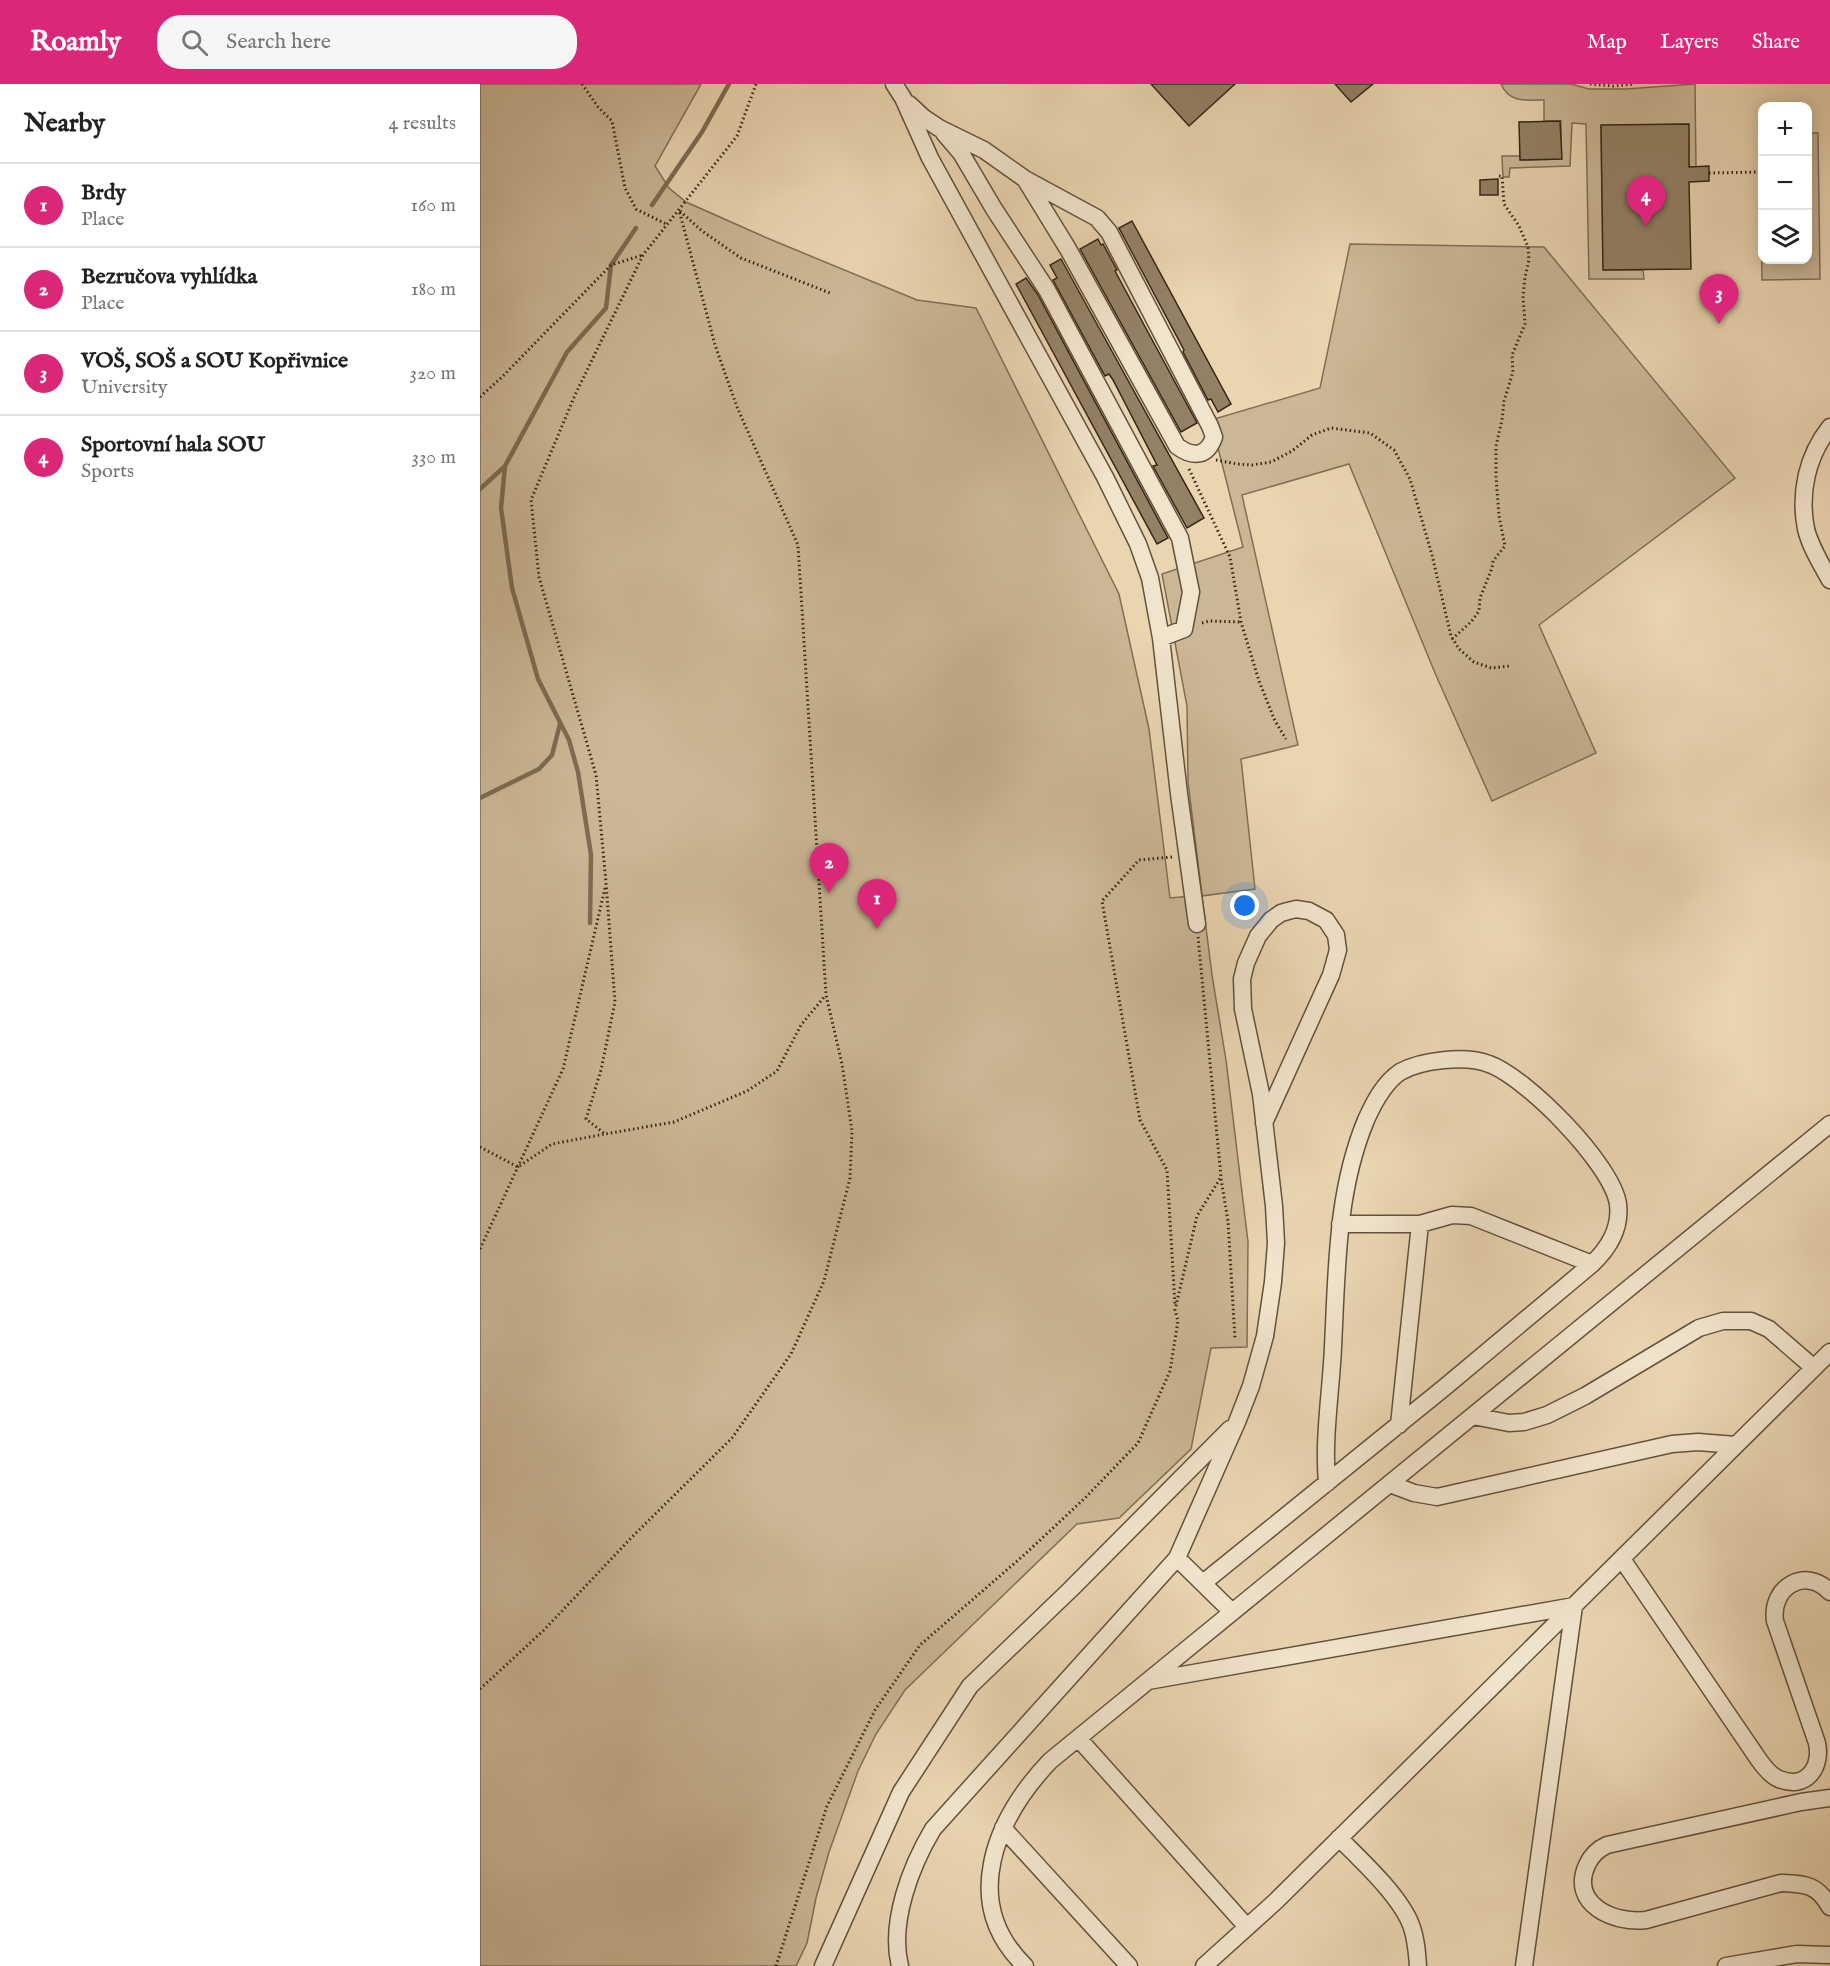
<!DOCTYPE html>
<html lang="en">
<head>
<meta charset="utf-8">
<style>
	:root { --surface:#fff; --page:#f6f6f6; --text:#222; --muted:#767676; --line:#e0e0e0; --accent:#db2777 }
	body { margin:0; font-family:"IM FELL English",serif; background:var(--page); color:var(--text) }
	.controls { position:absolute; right:18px; top:18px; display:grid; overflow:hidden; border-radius:12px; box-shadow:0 3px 15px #0003 }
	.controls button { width:54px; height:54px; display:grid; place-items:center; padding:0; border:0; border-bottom:2px solid var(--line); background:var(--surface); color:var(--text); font:30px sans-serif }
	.you { position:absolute; left:765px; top:822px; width:21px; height:21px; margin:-15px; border:4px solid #fff; border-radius:50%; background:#1a73e8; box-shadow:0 0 0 9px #1a73e833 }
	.badge { display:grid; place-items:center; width:39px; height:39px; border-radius:50%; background:var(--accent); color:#fff; font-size:20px; font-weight:700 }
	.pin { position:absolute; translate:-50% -50px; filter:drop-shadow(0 2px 3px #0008) }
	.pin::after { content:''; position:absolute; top:32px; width:21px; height:18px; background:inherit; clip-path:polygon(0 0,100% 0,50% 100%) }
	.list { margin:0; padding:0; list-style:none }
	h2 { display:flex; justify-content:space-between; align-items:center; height:78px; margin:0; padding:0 24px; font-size:26px }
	h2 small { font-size:20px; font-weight:400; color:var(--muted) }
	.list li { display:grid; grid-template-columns:39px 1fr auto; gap:18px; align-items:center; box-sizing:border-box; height:84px; padding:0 24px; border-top:2px solid var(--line) }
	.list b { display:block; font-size:22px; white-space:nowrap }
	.list p { margin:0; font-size:20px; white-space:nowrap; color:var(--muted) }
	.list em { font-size:20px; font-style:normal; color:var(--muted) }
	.icon { flex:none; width:33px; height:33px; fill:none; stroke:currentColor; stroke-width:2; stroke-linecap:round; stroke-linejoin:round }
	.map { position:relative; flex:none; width:1350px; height:1882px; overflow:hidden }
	header { display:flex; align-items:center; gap:36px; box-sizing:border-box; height:84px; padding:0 30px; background:var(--accent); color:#fff }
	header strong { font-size:28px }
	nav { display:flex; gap:33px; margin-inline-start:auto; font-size:21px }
	.search { width:420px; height:54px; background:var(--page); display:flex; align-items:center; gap:15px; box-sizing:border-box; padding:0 21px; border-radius:24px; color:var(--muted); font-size:22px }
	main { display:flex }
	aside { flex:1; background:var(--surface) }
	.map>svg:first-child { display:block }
	.green { fill:#cbb796; stroke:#806e56; stroke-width:1.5 }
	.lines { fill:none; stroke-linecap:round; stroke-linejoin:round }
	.stream { stroke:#7c6c53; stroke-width:4.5 }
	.building { fill:#938166; stroke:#342615; stroke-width:1.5 }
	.minor-casing { stroke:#62523c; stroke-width:19 }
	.path { stroke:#342615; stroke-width:3; stroke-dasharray:1.5 3; stroke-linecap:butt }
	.minor { stroke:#f1e4cc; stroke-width:16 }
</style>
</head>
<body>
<header>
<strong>Roamly</strong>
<div class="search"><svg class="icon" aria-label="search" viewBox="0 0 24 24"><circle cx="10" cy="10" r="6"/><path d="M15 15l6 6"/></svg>Search here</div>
<nav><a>Map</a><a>Layers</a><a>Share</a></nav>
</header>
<main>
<aside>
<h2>Nearby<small>4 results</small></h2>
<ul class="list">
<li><span class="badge">1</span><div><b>Brdy</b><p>Place</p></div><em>160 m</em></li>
<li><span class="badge">2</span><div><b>Bezručova vyhlídka</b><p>Place</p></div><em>180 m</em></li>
<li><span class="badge">3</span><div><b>VOŠ, SOŠ a SOU Kopřivnice</b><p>University</p></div><em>320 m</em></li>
<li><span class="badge">4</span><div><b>Sportovní hala SOU</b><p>Sports</p></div><em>330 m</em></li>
</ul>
</aside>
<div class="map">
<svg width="1350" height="1882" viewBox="0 0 1350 1882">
	<rect width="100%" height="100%" fill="#ead5b1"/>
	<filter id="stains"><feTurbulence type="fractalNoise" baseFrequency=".00333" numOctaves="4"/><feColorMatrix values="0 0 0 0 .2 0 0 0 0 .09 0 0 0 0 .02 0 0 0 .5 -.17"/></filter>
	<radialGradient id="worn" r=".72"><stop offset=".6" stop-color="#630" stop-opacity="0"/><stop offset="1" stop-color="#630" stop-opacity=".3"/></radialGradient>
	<!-- green -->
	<path class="green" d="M0,0H221L175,82L189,104L206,118L287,154L437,216L496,224L639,510L669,645L690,814L722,811L708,698L707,622L682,490L763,463L731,336L840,304L870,160L1064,163L1255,394L1059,541L1116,669L1012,717L955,589L869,380L762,411L818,661L761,675L775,805L722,812L732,891L746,976L768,1158L767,1263L731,1264L711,1365L639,1434L597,1440L425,1606L396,1650L378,1687L349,1768L336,1814L327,1859L316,1882H0Z
		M1021,0H1091L1109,5H1146L1215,0L1216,83H1209L1208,40L1121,42L1123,186H1163L1164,195H1109L1106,40L1092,39L1090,82L1030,84L1029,93H1023L1022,72H1040L1041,76L1081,75V37H1064V16C1046,16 1029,19 1021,0Z
		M1328,49H1338L1340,195L1282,196L1280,50H1282V176H1328Z"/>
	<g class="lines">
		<!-- stream -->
		<path class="stream" d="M172,121L222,48L249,0
			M0,405L24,383
			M0,714L59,685L72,671L80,640
			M110,839L111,771L98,688L89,656L58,595L32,504L21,424L25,382L87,268L126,224L131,181L156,144"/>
	</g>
	<!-- building -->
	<path class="building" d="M671,0H755L709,42Z
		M855,0H893L871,18Z
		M1080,37L1082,75L1040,76L1039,38Z
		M1209,40V83L1229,82V97L1209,98L1211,185L1123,186L1121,41Z
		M1018,95V111H1000V96Z
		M652,137L751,320L738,328L731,315L728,316L703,268L704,266L639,144Z
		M618,155L621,161L623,160L637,186L635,187L642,200L717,339L701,348L600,165Z
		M581,175L724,434L707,444L673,382L677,381L633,296L629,290L625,292L573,196L577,194L570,181Z
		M546,194L558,211L688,454L677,460L536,200Z"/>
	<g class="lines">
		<defs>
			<path id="minor" d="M414,0L423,14L450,74L625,393L658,460L670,494L681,554L699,710L717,840
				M429,20L444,34L459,44L504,66L545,95L617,134L629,148L730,342L734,353C727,373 713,374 697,362L588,165L545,95
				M464,49L481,69L514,125L567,206L700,454L711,508L704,545L681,554
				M1350,343C1327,372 1319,409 1326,445C1330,462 1341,480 1350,496
				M860,1140H940L972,1131L991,1132L1112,1180
				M993,1332L1029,1339L1044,1338L1067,1331L1105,1312L1219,1244L1243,1237H1271L1289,1245L1334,1284
				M919,1341L940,1140
				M910,1400L934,1409L957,1413L1192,1360L1218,1358L1256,1361
				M697,1474L752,1528
				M1142,1475L1279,1676C1284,1683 1291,1692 1299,1695C1326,1706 1342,1684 1337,1659L1295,1537C1290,1503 1326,1482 1350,1508
				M723,1499L965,1303L1112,1180C1129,1164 1141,1145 1138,1120C1132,1080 1046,993 1009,980C986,971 941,976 920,988C904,999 894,1018 886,1036C856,1108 857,1186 853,1263C851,1308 843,1354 847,1399
				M668,1597L1094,1522L1044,1882
				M598,1654L767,1843
				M1350,1714L1321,1718L1127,1761C1118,1765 1111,1772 1107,1781C1089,1820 1134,1840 1166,1836L1301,1799C1325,1800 1337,1800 1350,1823
				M523,1744L649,1882
				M859,1754C881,1776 920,1812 931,1841C936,1854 937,1868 938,1882
				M343,1882L421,1708L490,1602L591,1505L750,1345
				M420,1882C409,1838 431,1782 453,1745L697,1474L757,1338L771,1302L785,1252L793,1198L796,1159L794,1122L781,1010L763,925L762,895L766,879L778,852L791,836L801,829L808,827L816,825L829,827L846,836L856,851L858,866L851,891L784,1039
				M545,1882C479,1818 516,1734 570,1677L1350,1040
				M724,1882L796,1817L1350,1268
				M1246,1882L1317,1870L1350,1871"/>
		</defs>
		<!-- minor casing -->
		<use href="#minor" class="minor-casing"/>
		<!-- path -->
		<path class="path" d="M102,0L118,23L132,37L145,104L156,125L186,140
			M276,0L257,52L163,171L95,311L51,416L59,493L116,691L126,799L135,918L121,986L106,1035L125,1050L194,1038L267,1007L297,987L321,941L345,912
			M1110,0L1133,2L1155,0
			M1229,89L1281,88
			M200,127L222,147L261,174L350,209
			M0,313L23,292L131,181L163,171
			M736,376L757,380L772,381L791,378L812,367L832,351L851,344L890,349L914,366L930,395L952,471L971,552L979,565L994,578L1011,584L1030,582
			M709,385L750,473L761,538L779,597L795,637L806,655
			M722,539L729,537L761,538
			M972,555L991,538L999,527L1000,514L1012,484L1013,477L1025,462L1019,432L1016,392V362L1022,336L1024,317L1033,288L1032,271L1045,240L1043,212L1045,193L1049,176L1048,163L1039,142L1024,120L1022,92H1016
			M692,773L659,776L622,817L660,1036L687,1086L695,1221
			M0,1063L38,1083L72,1060L125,1050
			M741,1095L748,1137L755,1255
			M0,1165L83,985L125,804
			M0,1605L63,1547L153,1452L252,1354L311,1270L344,1197L370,1094L372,1047L362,980L346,911L318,461L257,323L235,261L199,126
			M296,1882L347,1722L395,1626L440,1561L543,1472L605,1414L658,1359L690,1287L698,1237L695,1226L717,1132L741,1093L718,853"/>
		<!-- minor -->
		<use href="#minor" class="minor"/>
	</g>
	<rect width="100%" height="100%" filter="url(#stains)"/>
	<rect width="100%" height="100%" fill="url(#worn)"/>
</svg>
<div class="controls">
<button>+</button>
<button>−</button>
<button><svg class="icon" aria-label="layers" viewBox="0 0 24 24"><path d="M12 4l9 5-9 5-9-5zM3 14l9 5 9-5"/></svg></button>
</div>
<div class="you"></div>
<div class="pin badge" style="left:397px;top:845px">1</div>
<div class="pin badge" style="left:349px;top:809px">2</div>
<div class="pin badge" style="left:1239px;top:240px">3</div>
<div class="pin badge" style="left:1166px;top:142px">4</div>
</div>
</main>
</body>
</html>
